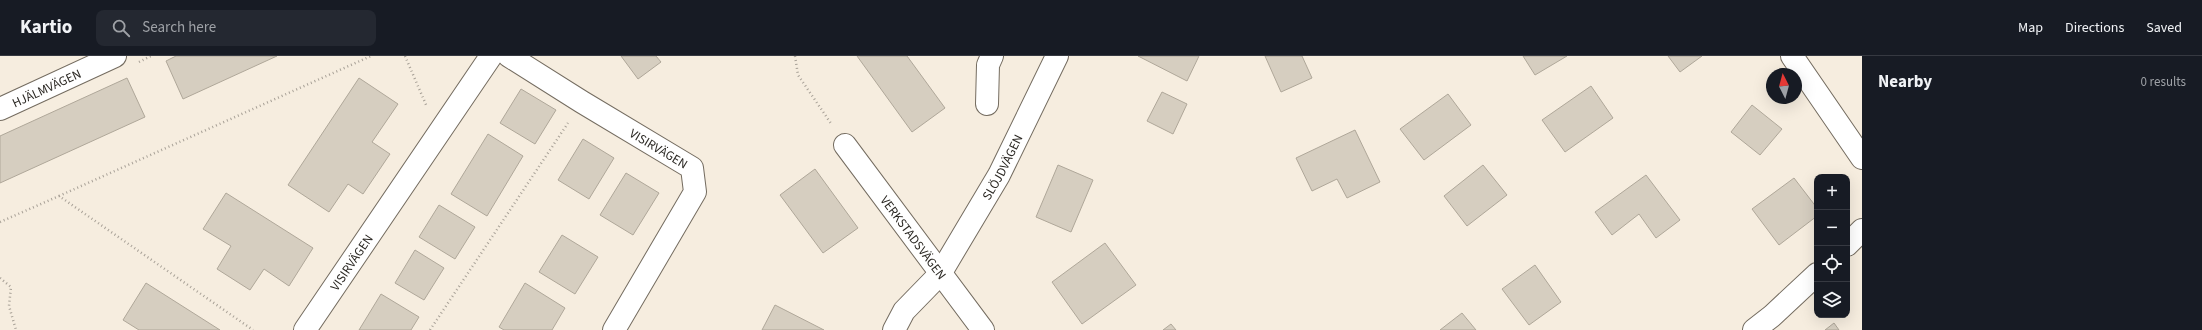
<!DOCTYPE html>
<html lang="en">
<head>
<meta charset="utf-8">
<style>
	:root { --surface:#171b24; --page:#242831; --text:#f1f3f6; --muted:#9ea1a6; --line:#363941 }
	body { margin:0; font-family:"Source Sans 3",sans-serif; background:var(--page); color:var(--text) }
	.controls { position:absolute; right:12px; bottom:12px; display:grid; overflow:hidden; border-radius:8px; box-shadow:0 4px 16px #0002 }
	.controls button { width:36px; height:36px; display:grid; place-items:center; padding:0; border:0; border-bottom:1px solid var(--line); background:var(--surface); color:var(--text); font:20px sans-serif }
	.compass { position:absolute; left:1766px; top:12px; width:36px; height:36px; border-radius:50%; background:var(--surface); box-shadow:0 4px 16px #0002; rotate:354deg }
	.list { margin:0; padding:0; list-style:none }
	h2 { display:flex; justify-content:space-between; align-items:center; height:52px; margin:0; padding:0 16px; font-size:17px }
	h2 small { font-size:13px; font-weight:400; color:var(--muted) }
	.icon { flex:none; width:22px; height:22px; fill:none; stroke:currentColor; stroke-width:2; stroke-linecap:round; stroke-linejoin:round }
	.map { position:relative; flex:none; width:1862px; height:274px; overflow:hidden }
	header { display:flex; align-items:center; gap:24px; box-sizing:border-box; height:56px; padding:0 20px; background:var(--surface); border-bottom:1px solid var(--line) }
	header strong { font-size:19px }
	nav { display:flex; gap:22px; margin-inline-start:auto; font-size:14px }
	.search { width:280px; height:36px; background:var(--page); display:flex; align-items:center; gap:10px; box-sizing:border-box; padding:0 14px; border-radius:8px; color:var(--muted); font-size:15px }
	main { display:flex }
	aside { flex:1; background:var(--surface) }
	.map>svg:first-child { display:block }
	.building { fill:#d6cec0; stroke:#afa799 }
	.lines { fill:none; stroke-linecap:round; stroke-linejoin:round }
	.street-casing { stroke:#746c60; stroke-width:24 }
	.path { stroke:#a8a197; stroke-width:2.5; stroke-dasharray:1 3; stroke-linecap:butt }
	.street { stroke:#fff; stroke-width:22 }
	.labels { text-anchor:middle; stroke-width:4; stroke-linejoin:round; paint-order:stroke }
	.street-label { font-size:13px; fill:#2c2924; stroke:#fffbf6 }
</style>
</head>
<body>
<header>
<strong>Kartio</strong>
<div class="search"><svg class="icon" aria-label="search" viewBox="0 0 24 24"><circle cx="10" cy="10" r="6"/><path d="M15 15l6 6"/></svg>Search here</div>
<nav><a>Map</a><a>Directions</a><a>Saved</a></nav>
</header>
<main>
<div class="map">
<svg width="1862" height="274" viewBox="0 0 1862 274">
	<rect width="100%" height="100%" fill="#f6eddf"/>
	<!-- building -->
	<path class="building" d="M176,0H277L183,43L166,5Z
		M621,0H656L661,6L638,23Z
		M857,0H907L945,52L912,76Z
		M1138,0H1199L1187,25Z
		M1265,0H1302L1312,22L1281,36Z
		M1523,0H1567L1535,19Z
		M1668,0H1702L1680,16Z
		M127,22L145,61L0,127V80Z
		M359,22L398,48L372,86L390,98L363,138L348,128L329,156L288,129Z
		M1591,30L1613,62L1565,96L1542,64Z
		M521,33L556,54L535,88L500,67Z
		M1162,36L1187,48L1173,78L1147,65Z
		M1448,38L1471,69L1424,104L1400,73Z
		M1752,49L1782,73L1760,99L1731,76Z
		M1355,74L1380,126L1347,142L1337,123L1312,135L1296,102Z
		M488,78L523,100L487,160L451,138Z
		M583,83L614,102L589,143L558,124Z
		M1058,109L1093,124L1071,176L1036,161Z
		M1483,109L1507,139L1467,170L1444,140Z
		M815,113L858,172L823,197L780,139Z
		M626,117L659,137L633,179L600,159Z
		M1646,119L1680,164L1656,182L1639,158L1612,179L1595,156Z
		M1794,122L1817,152V160L1779,189L1752,153Z
		M226,137L313,192L289,230L264,213L250,234L217,213L231,190L203,173Z
		M439,149L475,171L455,203L419,181Z
		M562,179L598,201L575,238L539,216Z
		M1105,187L1136,229L1082,268L1052,226Z
		M415,194L444,212L424,244L395,227Z
		M1535,209L1561,246L1529,269L1502,233Z
		M146,227L220,274H139L123,264Z
		M525,227L565,252L552,274H504L499,271Z
		M381,238L419,261L411,274H359Z
		M775,249L824,274H762Z
		M1462,257L1476,274H1440Z
		M1834,267L1839,274H1825Z
		M1171,268L1176,274H1163Z"/>
	<g class="lines">
		<defs>
			<g id="street">
				<path id="s1" d="M509,0L582,46L692,112L695,136L614,274"/>
				<path d="M1792,0L1862,102"/>
				<path d="M987,48L988,9L992,0"/>
				<path id="s2" d="M0,53L115,0"/>
				<path id="s3" d="M845,89L983,274"/>
				<path d="M1847,189L1862,174"/>
				<path id="s4" d="M305,274L491,0"/>
				<path id="s5" d="M894,274L904,255L940,218L999,119L1057,0"/>
				<path d="M1754,274L1772,260L1817,218"/>
			</g>
		</defs>
		<!-- street casing -->
		<use href="#street" class="street-casing"/>
		<!-- path -->
		<path class="path" d="M405,0L427,51
			M795,0L798,19L832,69
			M139,6L151,0
			M59,140L371,0
			M0,166L59,140L253,274
			M0,222L11,231L9,250L16,274
			M430,274L568,67"/>
		<!-- street -->
		<use href="#street" class="street"/>
	</g>
	<g class="labels">
		<!-- street labels -->
		<g class="street-label">
			<text dy="5" stroke="none"><textPath href="#s2" startOffset="51">HJÄLMVÄGEN</textPath></text>
			<text dy="5" stroke="none"><textPath href="#s1" startOffset="176">VISIRVÄGEN</textPath></text>
			<text dy="5" stroke="none"><textPath href="#s5" startOffset="197">SLÖJDVÄGEN</textPath></text>
			<text dy="5" stroke="none"><textPath href="#s3" startOffset="115">VERKSTADSVÄGEN</textPath></text>
			<text dy="5" stroke="none"><textPath href="#s4" startOffset="82">VISIRVÄGEN</textPath></text>
		</g>
	</g>
</svg>
<div class="controls">
<button>+</button>
<button>−</button>
<button><svg class="icon" aria-label="locate" viewBox="0 0 24 24"><circle cx="12" cy="12" r="6"/><path d="M12 2v4M12 18v4M2 12h4M18 12h4"/></svg></button>
<button><svg class="icon" aria-label="layers" viewBox="0 0 24 24"><path d="M12 4l9 5-9 5-9-5zM3 14l9 5 9-5"/></svg></button>
</div>
<svg class="compass" viewBox="-18 -18 36 36"><path d="M0-13l5 13h-10z" fill="#e53935"/><path d="M0 13l5-13h-10z" fill="#9ea1a6"/></svg>
</div>
<aside>
<h2>Nearby<small>0 results</small></h2>
<ul class="list">
</ul>
</aside>
</main>
</body>
</html>
